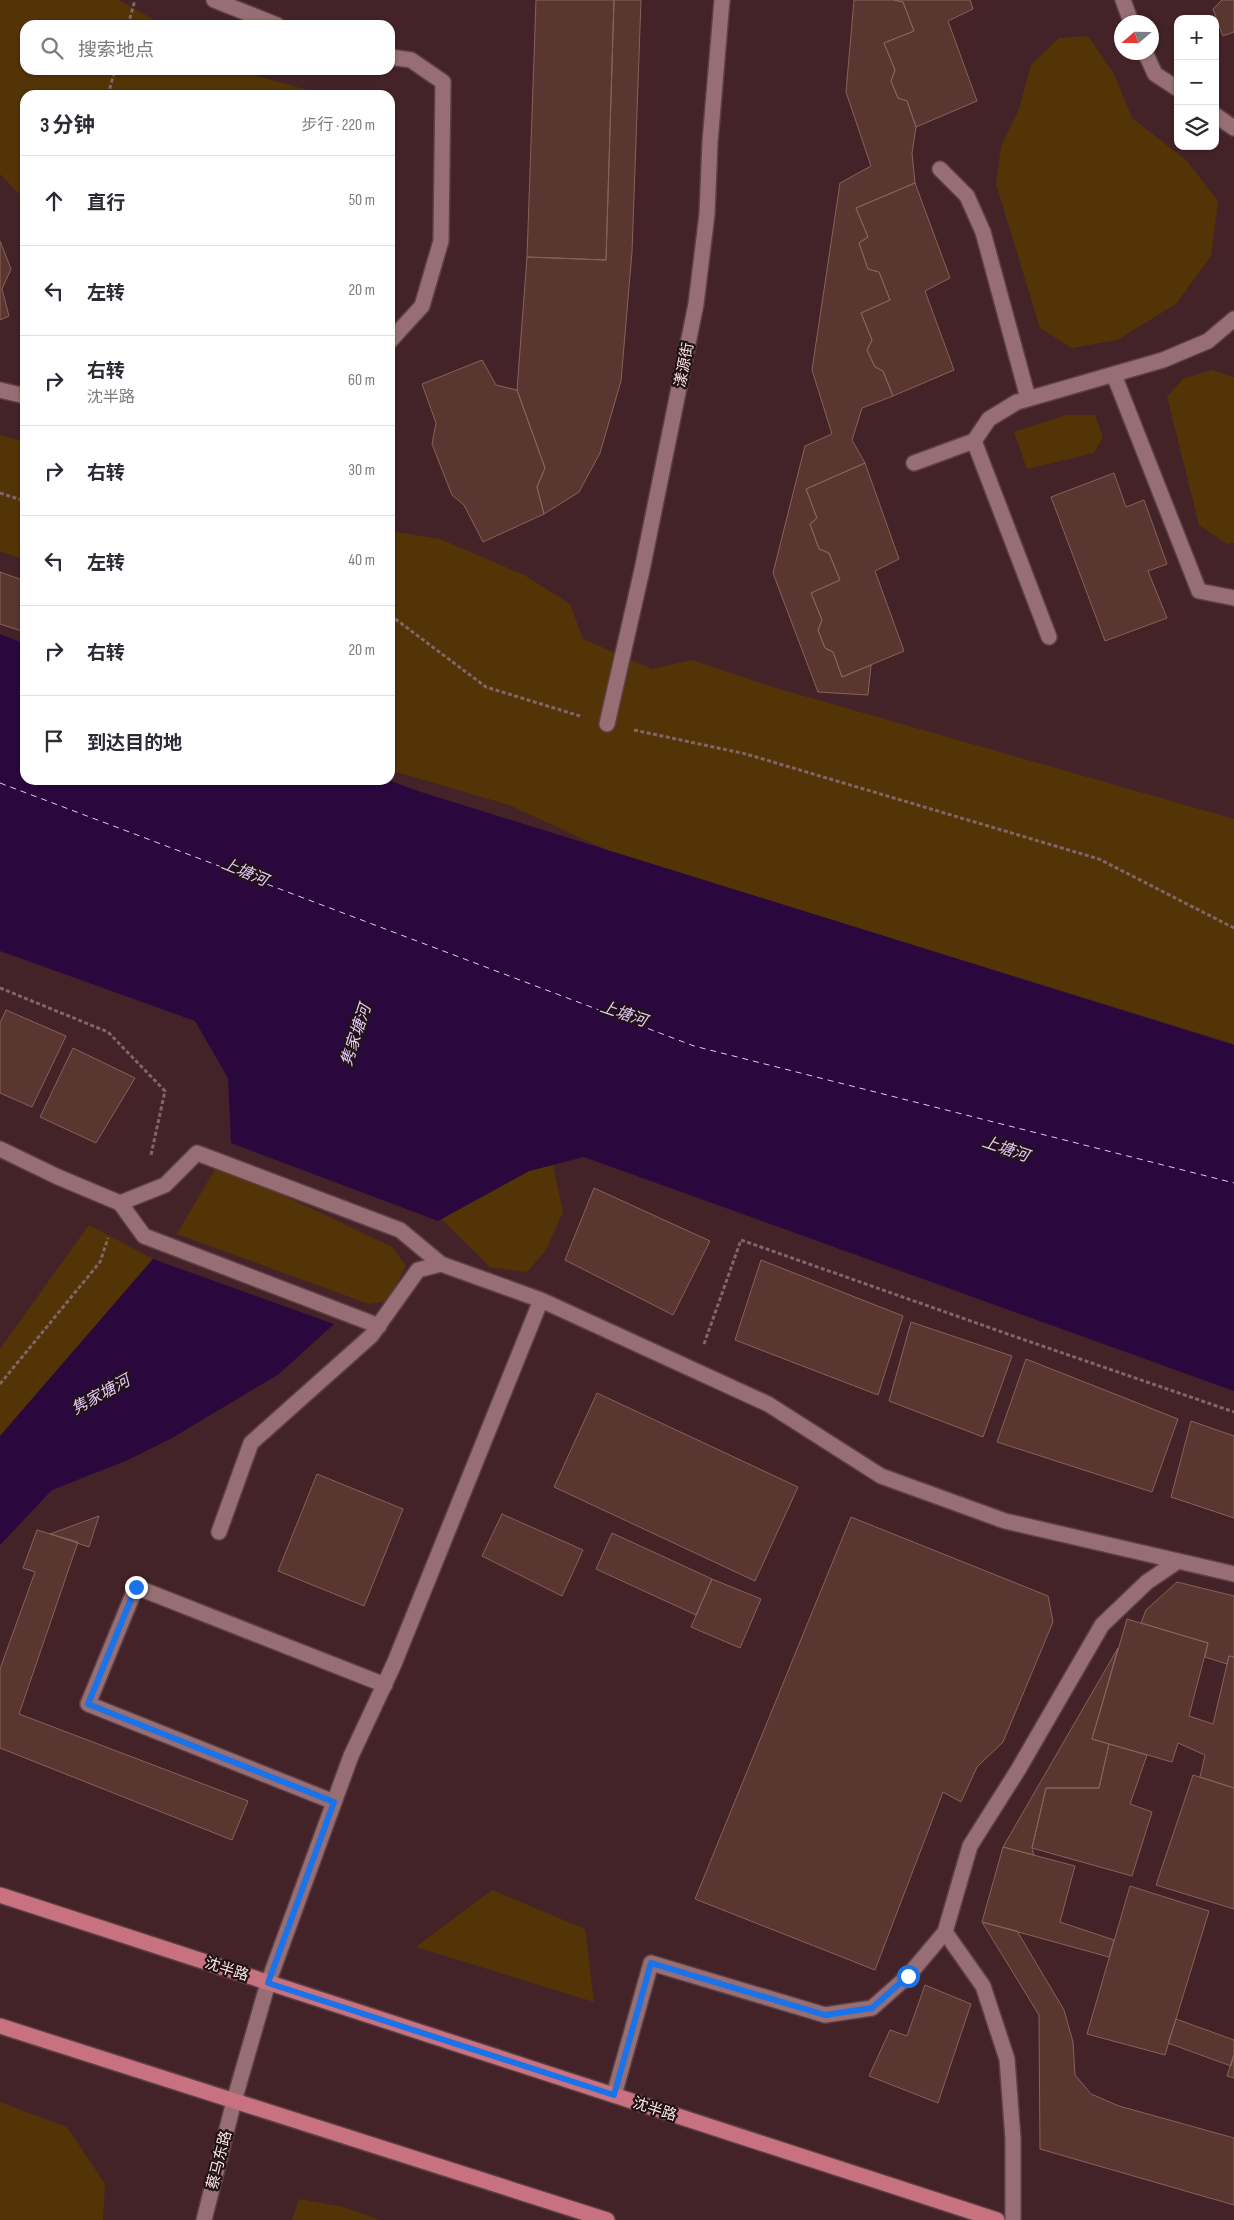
<!DOCTYPE html>
<html lang="zh">
<head>
<meta charset="utf-8">
<style>
	:root { --surface:#fff; --page:#f7f7f7; --text:#2b2b33; --muted:#7c7c81; --line:#e1e1e2 }
	body { margin:0; font-family:"Sofia Sans Condensed","Noto Sans SC",sans-serif; background:var(--page); color:var(--text) }
	.controls { position:absolute; right:15px; top:15px; display:grid; overflow:hidden; border-radius:10px; box-shadow:0 1px 4px #0004 }
	.controls button { width:45px; height:45px; display:grid; place-items:center; padding:0; border:0; border-bottom:1px solid var(--line); background:var(--surface); color:var(--text); font:25px sans-serif }
	.compass { position:absolute; left:1114px; top:15px; width:45px; height:45px; border-radius:50%; background:var(--surface); box-shadow:0 1px 4px #0004; rotate:250deg }
	.stop { position:absolute; width:15px; height:15px; margin:-11px; border:4px solid #1a73e8; border-radius:50%; background:#fff }
	.stop.end { background:#1a73e8; border-color:#fff; box-shadow:0 1px 5px #0008 }
	.list { margin:0; padding:0; list-style:none }
	h2 { display:flex; justify-content:space-between; align-items:center; height:65px; margin:0; padding:0 20px; font-size:21px }
	h2 small { font-size:16px; font-weight:400; color:var(--muted) }
	.list li { display:grid; grid-template-columns:32px 1fr auto; gap:15px; align-items:center; box-sizing:border-box; height:90px; padding:0 20px; border-top:1px solid var(--line) }
	.list b { display:block; font-size:19px; white-space:nowrap }
	.list p { margin:0; font-size:16px; white-space:nowrap; color:var(--muted) }
	.list em { font-size:16px; font-style:normal; color:var(--muted) }
	.icon { flex:none; width:28px; height:28px; fill:none; stroke:currentColor; stroke-width:2; stroke-linecap:round; stroke-linejoin:round }
	.map { position:relative; flex:none; width:1234px; height:2220px; overflow:hidden }
	.search { position:absolute; background:var(--surface); box-shadow:0 1px 4px #0004; left:20px; top:20px; width:375px; height:55px; display:flex; align-items:center; gap:12px; box-sizing:border-box; padding:0 18px; border-radius:15px; color:var(--muted); font-size:19px }
	.panel { position:absolute; background:var(--surface); box-shadow:0 1px 4px #0004; left:20px; top:90px; width:375px; height:695px; border-radius:15px }
	.map>svg:first-child { display:block }
	.green { fill:#523406 }
	.water { fill:#2a083d }
	.lines { fill:none; stroke-linecap:round; stroke-linejoin:round }
	.ferry { stroke:#e5c8fb; stroke-width:1; stroke-dasharray:6 5; stroke-linecap:butt }
	.building { fill:#593630; stroke:#88625a }
	.service-casing { stroke:#5c4045; stroke-width:18 }
	.minor-casing { stroke:#5c4045; stroke-width:18 }
	.primary-casing { stroke:#5c4045; stroke-width:18 }
	.path { stroke:#826569; stroke-width:3; stroke-dasharray:4 2.5; stroke-linecap:butt }
	.service { stroke:#966e73; stroke-width:15 }
	.minor { stroke:#966e73; stroke-width:15 }
	.primary { stroke:#c87280; stroke-width:15 }
	.route { stroke:#1a73e8; stroke-width:6 }
	.labels { text-anchor:middle; stroke-width:4.5; stroke-linejoin:round; paint-order:stroke }
	.street-label { font-size:15px; fill:#fde6e8; stroke:#211214 }
	.water-label { font-size:16px; font-style:italic; fill:#e5c8fb; stroke:#211214 }
</style>
</head>
<body>
<div class="map">
<svg width="1234" height="2220" viewBox="0 0 1234 2220">
	<rect width="100%" height="100%" fill="#442328"/>
	<!-- green -->
	<path class="green" d="M0,0H119L163,25H25V70H244L253,75L326,95H25V200L0,174Z
		M1088,36L1114,74L1132,118L1186,160L1218,201L1211,256L1176,304L1117,340L1072,348L1040,328L996,184L1001,146L1019,109L1031,65L1059,38Z
		M1211,370L1234,377V543L1227,544L1199,525L1167,397L1183,379Z
		M1066,415H1095L1103,437L1094,453L1027,469L1014,432Z
		M0,435L25,442V560L0,551Z
		M390,531L440,539L524,575L570,604L583,639L652,669L692,660L769,686L1234,819V1044L607,850L509,805L390,770Z
		M218,1164L392,1247L406,1266L388,1301L369,1304L177,1234Z
		M553,1165L563,1212L546,1250L527,1272L490,1267L441,1219L529,1171Z
		M89,1225L153,1259L0,1436V1349Z
		M492,1890L585,1929L594,2002L416,1947Z
		M0,2102L67,2127L105,2184L103,2220H0Z
		M299,2199L344,2207L380,2220H292Z"/>
	<!-- water -->
	<path class="water" d="M0,634L25,644V780H388L421,792L1234,1045V1391L584,1157L529,1171L438,1221L231,1143L228,1078L195,1021L0,951Z
		M153,1259L334,1324L279,1374L172,1438L128,1460L52,1490L0,1545V1436Z"/>
	<g class="lines">
		<!-- ferry -->
		<path class="ferry" d="M0,783L694,1046L1234,1183"/>
	</g>
	<!-- building -->
	<path class="building" d="M536,0H614L606,260L527,257Z
		M614,0H641L632,252L621,381L600,453L579,492L544,514L537,487L545,468L517,390L527,257L606,260Z
		M854,0H894L903,2L914,31L884,43L895,70L891,81L898,98L907,101L916,127L912,153L915,183L856,208L868,237L859,243L868,269L879,272L890,300L861,313L872,340L867,350L875,367L883,371L893,396L862,408L852,440L865,463L806,489L817,518L810,524L819,549L829,553L840,580L811,593L822,620L818,630L825,648L833,652L842,677L871,665L868,695L818,692L773,573L805,446L832,434L812,370L840,183L871,166L846,92Z
		M894,0H970L973,9L948,21L977,101L916,127L907,101L898,98L891,81L895,70L884,43L914,31L903,2Z
		M1234,0V32L1223,36L1213,9L1222,0Z
		M915,183L950,278L925,291L954,370L893,396L883,371L875,367L867,350L872,340L861,313L890,300L879,272L868,269L859,243L868,237L856,208Z
		M0,241L11,269L2,289L9,316L0,320Z
		M482,360L496,385L517,390L545,468L537,487L544,514L483,542L464,505L452,495L432,444L436,423L422,384Z
		M865,463L899,559L875,571L904,651L842,677L833,652L825,648L818,630L822,620L811,593L840,580L829,553L819,549L810,524L817,518L806,489Z
		M1114,473L1126,507L1144,500L1167,564L1148,571L1167,618L1105,641L1051,497Z
		M0,572L25,581V632L0,624Z
		M6,1010L66,1036L32,1107L0,1093V1023Z
		M73,1048L135,1078L96,1143L40,1117Z
		M594,1188L710,1241L673,1315L565,1260Z
		M761,1260L903,1316L878,1395L735,1340Z
		M911,1322L1012,1356L983,1437L889,1401Z
		M1026,1359L1178,1419L1152,1492L997,1442Z
		M597,1393L798,1487L755,1581L554,1487Z
		M1191,1421L1234,1436V1518L1171,1497Z
		M317,1474L403,1509L364,1606L278,1571Z
		M502,1514L583,1550L562,1596L482,1556Z
		M99,1516L89,1547L50,1534Z
		M851,1517L1048,1596L1053,1622L1003,1742L977,1767L961,1802L943,1792L875,1970L695,1899Z
		M37,1530L78,1542L19,1714L248,1801L232,1840L0,1748V1669L35,1572L23,1568Z
		M612,1533L712,1579L696,1615L596,1569Z
		M712,1579L761,1599L740,1648L691,1627Z
		M1177,1582L1234,1596V1657L1229,1656L1227,1664L1205,1657L1208,1643L1141,1623L1146,1610Z
		M1127,1619L1208,1643L1189,1716L1213,1724L1229,1656L1234,1657V1788L1200,1777L1205,1755L1178,1743L1172,1762L1092,1739Z
		M1118,1648L1092,1739L1109,1744L1099,1788H1046L1032,1848L1034,1855L1003,1847Z
		M1109,1744L1147,1755L1130,1804L1152,1812L1132,1876L1032,1848L1046,1788H1099Z
		M1193,1775L1234,1788V1909L1156,1885Z
		M1003,1847L1075,1866L1060,1922L1114,1940L1109,1957L982,1922Z
		M1130,1886L1209,1911L1165,2055L1087,2034Z
		M982,1922L1017,1931L1064,2010L1073,2042L1075,2075L1091,2094L1119,2106L1234,2138V2205L1040,2149L1039,2015Z
		M925,1985L971,2004L938,2103L869,2076L890,2030L907,2036Z
		M1176,2019L1234,2040V2054L1231,2066L1168,2043Z
		M1234,2054V2078L1227,2076Z"/>
	<g class="lines">
		<defs>
			<path id="service" d="M214,0L277,25
				M1123,0L1131,22
				M1145,52L1155,74L1178,89
				M390,57L411,60L443,82L441,241L422,306L390,341
				M1215,115L1234,128
				M940,169L967,196L983,232L1028,398
				M1114,375L1199,591L1234,598
				M0,390L25,396
				M974,441L1049,637
				M914,463L974,441L989,419L1017,402L1163,360L1208,341L1234,319
				M0,1149L58,1177L120,1203L165,1185L197,1153L400,1230L441,1264
				M120,1203L144,1236L379,1326
				M219,1532L251,1443L371,1336L418,1270L441,1264L541,1300L768,1404L881,1476L1005,1521L1234,1574
				M334,1802L88,1704L136,1587L385,1685
				M945,1932L983,1986L1007,2059L1013,2139V2220
				M268,1983L351,1756L394,1664L541,1300
				M614,2095L651,1963L825,2015L872,2008L908,1976L945,1932L970,1846L1018,1770L1102,1625L1147,1582L1178,1561"/>
			<path id="minor" d="M607,724L642,570L696,304L707,214L710,142L722,0
				M204,2220L234,2101L268,1983"/>
			<path id="primary" d="M0,1895L997,2220
				M0,2026L607,2220"/>
		</defs>
		<!-- service casing -->
		<use href="#service" class="service-casing"/>
		<!-- minor casing -->
		<use href="#minor" class="minor-casing"/>
		<!-- primary casing -->
		<use href="#primary" class="primary-casing"/>
		<!-- path -->
		<path class="path" d="M128,25L135,0
			M108,95L115,70
			M0,493L25,501
			M390,615L486,687L580,716
			M634,730L746,754L1099,859L1234,928
			M0,988L108,1032L165,1091L151,1155
			M704,1344L741,1240L1019,1338L1234,1412
			M0,1384L100,1262L108,1238"/>
		<!-- service -->
		<use href="#service" class="service"/>
		<!-- minor -->
		<use href="#minor" class="minor"/>
		<!-- primary -->
		<use href="#primary" class="primary"/>
	</g>
	<g class="lines">
		<!-- route -->
		<path class="route" d="M136,1587L88,1704L334,1802L268,1983L614,2095L651,1963L825,2015L872,2008L908,1976"/>
	</g>
	<g class="labels">
		<!-- street labels -->
		<g class="street-label">
			<text transform="translate(684 365) rotate(-79)" y="5">漾源街</text>
			<text transform="translate(227 1969) rotate(18)" y="5">沈半路</text>
			<text transform="translate(655 2109) rotate(18)" y="5">沈半路</text>
			<text transform="translate(219 2160) rotate(-76)" y="5">蔡马东路</text>
		</g>
		<!-- water labels -->
		<g class="water-label">
			<text transform="translate(245 871) rotate(23)" y="6">上塘河</text>
			<text transform="translate(624 1013) rotate(19)" y="6">上塘河</text>
			<text transform="translate(355 1035) rotate(-72)" y="6">隽家塘河</text>
			<text transform="translate(1006 1148) rotate(19)" y="6">上塘河</text>
			<text transform="translate(100 1394) rotate(-29)" y="6">隽家塘河</text>
		</g>
	</g>
</svg>
<div class="controls">
<button>+</button>
<button>−</button>
<button><svg class="icon" aria-label="layers" viewBox="0 0 24 24"><path d="M12 4l9 5-9 5-9-5zM3 14l9 5 9-5"/></svg></button>
</div>
<svg class="compass" viewBox="-18 -18 36 36"><path d="M0-13l5 13h-10z" fill="#e53935"/><path d="M0 13l5-13h-10z" fill="#7c7c81"/></svg>
<div class="stop" style="left:908px;top:1976px"></div>
<div class="stop end" style="left:136px;top:1587px"></div>
<div class="search"><svg class="icon" aria-label="search" viewBox="0 0 24 24"><circle cx="10" cy="10" r="6"/><path d="M15 15l6 6"/></svg>搜索地点</div>
<section class="panel">
<h2>3 分钟<small>步行 · 220 m</small></h2>
<ul class="list">
<li><svg class="icon" aria-label="ahead" viewBox="0 0 24 24"><path d="M12 20V5M6 11l6-6 6 6"/></svg><div><b>直行</b></div><em>50 m</em></li>
<li><svg class="icon" aria-label="left" viewBox="0 0 24 24"><path d="M17 20v-9H6M10 6l-5 5 5 5"/></svg><div><b>左转</b></div><em>20 m</em></li>
<li><svg class="icon" aria-label="right" viewBox="0 0 24 24"><path d="M7 20v-9h11M14 6l5 5-5 5"/></svg><div><b>右转</b><p>沈半路</p></div><em>60 m</em></li>
<li><svg class="icon" aria-label="right" viewBox="0 0 24 24"><path d="M7 20v-9h11M14 6l5 5-5 5"/></svg><div><b>右转</b></div><em>30 m</em></li>
<li><svg class="icon" aria-label="left" viewBox="0 0 24 24"><path d="M17 20v-9H6M10 6l-5 5 5 5"/></svg><div><b>左转</b></div><em>40 m</em></li>
<li><svg class="icon" aria-label="right" viewBox="0 0 24 24"><path d="M7 20v-9h11M14 6l5 5-5 5"/></svg><div><b>右转</b></div><em>20 m</em></li>
<li><svg class="icon" aria-label="arrive" viewBox="0 0 24 24"><path d="M6 21V4h12l-3 4 3 4H6"/></svg><div><b>到达目的地</b></div></li>
</ul>
</section>
</div>
</body>
</html>
